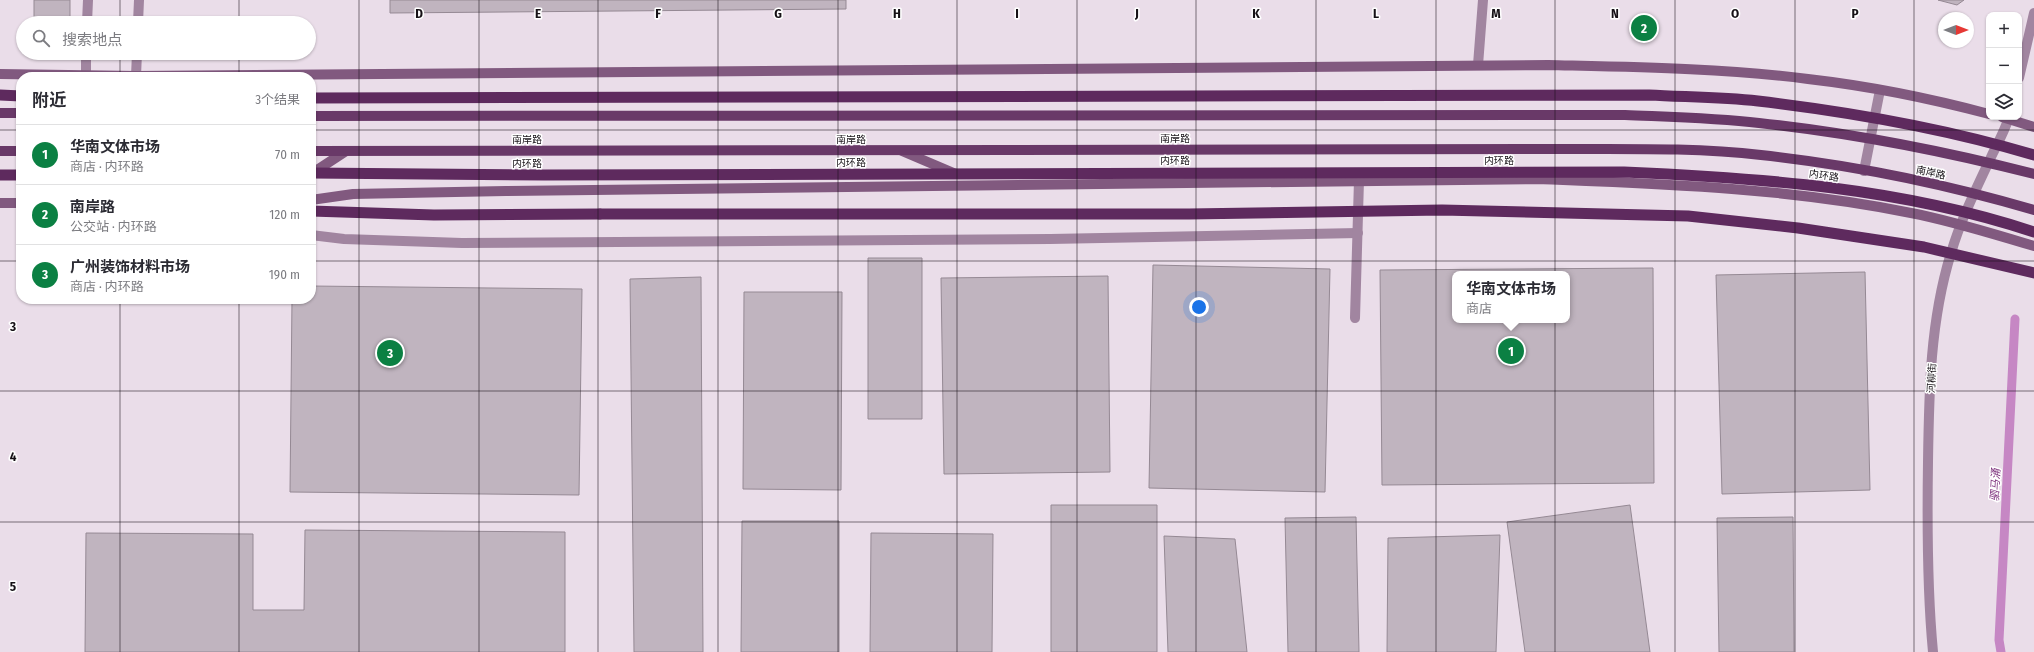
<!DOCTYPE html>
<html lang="zh">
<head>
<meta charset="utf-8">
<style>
	:root { --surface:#fff; --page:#f2f2f3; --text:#2b2b33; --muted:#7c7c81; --line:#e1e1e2; --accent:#0b8043 }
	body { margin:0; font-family:"Fira Sans Condensed","Noto Sans SC",sans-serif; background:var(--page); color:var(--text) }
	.controls { position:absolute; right:12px; top:12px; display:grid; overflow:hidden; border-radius:8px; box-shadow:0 1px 3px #0004 }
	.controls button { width:36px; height:36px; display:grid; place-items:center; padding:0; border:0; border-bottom:1px solid var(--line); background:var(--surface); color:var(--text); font:20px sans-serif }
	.compass { position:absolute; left:1938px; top:12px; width:36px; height:36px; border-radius:50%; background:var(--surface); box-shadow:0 1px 3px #0004; rotate:90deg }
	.you { position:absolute; left:1199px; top:307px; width:14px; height:14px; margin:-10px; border:3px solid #fff; border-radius:50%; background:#1a73e8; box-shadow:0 0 0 6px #1a73e833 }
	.badge { display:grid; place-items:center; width:26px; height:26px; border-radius:50%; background:var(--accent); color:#fff; font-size:13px; font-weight:700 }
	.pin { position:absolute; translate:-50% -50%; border:2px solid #fff; box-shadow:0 1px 4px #0006 }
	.popup { position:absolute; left:1452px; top:271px; width:118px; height:52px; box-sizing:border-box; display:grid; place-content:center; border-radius:8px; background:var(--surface); filter:drop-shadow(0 1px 3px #0005); font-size:13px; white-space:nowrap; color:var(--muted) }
	.popup b { font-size:15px; color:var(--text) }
	.popup::after { content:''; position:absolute; left:50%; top:100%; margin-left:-8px; border:8px solid transparent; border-top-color:var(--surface) }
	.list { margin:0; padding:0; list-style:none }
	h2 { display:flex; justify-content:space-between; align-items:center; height:52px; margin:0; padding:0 16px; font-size:17px }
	h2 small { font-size:13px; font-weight:400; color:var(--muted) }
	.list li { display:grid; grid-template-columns:26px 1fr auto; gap:12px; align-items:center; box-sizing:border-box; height:60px; padding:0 16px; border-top:1px solid var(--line) }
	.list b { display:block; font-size:15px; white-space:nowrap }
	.list p { margin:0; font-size:13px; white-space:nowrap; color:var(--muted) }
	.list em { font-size:13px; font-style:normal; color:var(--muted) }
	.icon { flex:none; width:22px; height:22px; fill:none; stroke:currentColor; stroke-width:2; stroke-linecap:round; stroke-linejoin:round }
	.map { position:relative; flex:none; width:2034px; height:652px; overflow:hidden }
	.search { position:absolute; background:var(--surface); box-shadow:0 1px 3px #0004; left:16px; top:16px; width:300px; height:44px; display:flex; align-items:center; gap:10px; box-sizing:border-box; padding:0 14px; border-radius:22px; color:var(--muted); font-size:15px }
	.panel { position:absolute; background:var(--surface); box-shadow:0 1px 3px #0004; left:16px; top:72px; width:300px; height:232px; border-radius:16px }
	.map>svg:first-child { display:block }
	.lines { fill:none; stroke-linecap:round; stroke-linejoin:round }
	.stream { stroke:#c687c4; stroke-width:9 }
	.building { fill:#c0b4bf; stroke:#958994; fill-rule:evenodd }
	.service { stroke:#a185a0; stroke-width:10 }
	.minor { stroke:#a185a0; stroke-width:10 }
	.secondary { stroke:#81597f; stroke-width:10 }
	.primary { stroke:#693968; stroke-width:10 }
	.trunk { stroke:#5e2a5e; stroke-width:11 }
	.trunk-bridge { stroke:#5e2a5e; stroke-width:11 }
	.grid { fill:none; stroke:#161116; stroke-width:1; stroke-opacity:0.55 }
	.labels { text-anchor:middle; stroke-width:3; stroke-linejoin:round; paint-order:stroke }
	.street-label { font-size:10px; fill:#161116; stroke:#fff }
	.water-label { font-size:11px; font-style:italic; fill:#7f337e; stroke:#fff }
	.grid-label { font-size:13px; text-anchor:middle; font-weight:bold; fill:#161116; stroke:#fff; stroke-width:3; stroke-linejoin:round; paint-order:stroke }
</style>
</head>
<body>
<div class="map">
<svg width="2034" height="652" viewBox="0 0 2034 652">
	<rect width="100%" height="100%" fill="#eadde9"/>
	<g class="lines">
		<!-- stream -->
		<path class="stream" d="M2001,652L1999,640L2015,319"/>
	</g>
	<!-- building -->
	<path class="building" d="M34,0H70V23H34Z
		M390,0H846V9L390,13Z
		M1938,0H1964L1957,5Z
		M868,258H922V419H868Z
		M1153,265L1330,269L1325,492L1149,488Z
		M1653,268L1654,483L1382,485L1380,270ZM1455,274H1567V320H1455Z
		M1865,272L1870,490L1722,494L1716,275Z
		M1108,276L1110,472L944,474L941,278Z
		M701,277L703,652H634L630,279Z
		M311,286L582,289L579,495L290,492L292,299H311Z
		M744,292H842L841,490L743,489Z
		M1051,505H1157V652H1051Z
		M1630,505L1650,652H1525L1507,522Z
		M1356,517L1359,652H1288L1285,518Z
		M1793,517L1794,652H1719L1717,518Z
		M742,521H839V652H741Z
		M305,530L565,532V652H85L86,533L253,534V610H304Z
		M871,533L993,534L992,652H870Z
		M1500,535L1496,652H1387L1388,538Z
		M1164,536L1235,539L1247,652H1168Z"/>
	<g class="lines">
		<!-- service -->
		<path class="service" d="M1478,65L1483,0
			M311,235L344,239L462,243L1050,239L1358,233"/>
		<!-- minor -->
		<path class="minor" d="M87,23L88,0
			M138,23L139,0
			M86,75V53
			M136,76L137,53
			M2019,78L2034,13
			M1864,171L1880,90
			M1355,318L1359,180
			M1933,652C1927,589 1927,526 1928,462C1929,391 1930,321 1951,253C1961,219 1977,187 1992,155C1998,143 2005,130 2009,117"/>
		<!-- secondary -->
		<path class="secondary" d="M0,74L136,76L1548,65C1634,67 1722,68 1808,79C1869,86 1929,98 1989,114
			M2002,117L2034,127
			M902,151L956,174
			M311,174L346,151
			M311,200L353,194L506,191L1540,179C1664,184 1789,188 1911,213C1953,221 1993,234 2034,246
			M0,203H21"/>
		<!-- primary -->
		<path class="primary" d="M0,113H21
			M311,116L1625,115C1670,117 1715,118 1759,123C1852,133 1944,151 2034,174
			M0,151H21
			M311,151L1573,149C1635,149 1699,148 1761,155C1853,165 1946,184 2034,210"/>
		<!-- trunk -->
		<path class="trunk" d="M0,95L21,96
			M0,175H21
			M311,211L434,215L600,214"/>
		<!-- trunk-bridge -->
		<path class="trunk-bridge" d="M311,98L1649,95C1685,97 1722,97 1758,101C1851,112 1944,128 2034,155
			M311,173L545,175L1624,172C1762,178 1902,188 2034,232
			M600,214H1189L1442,210L1688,216L1798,228L1924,247L2034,273"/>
	</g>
	<!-- grid -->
	<path class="grid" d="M120,0V23M239,0V23M359,0V652M479,0V652M598,0V652M718,0V652M838,0V652M957,0V652M1077,0V652M1196,0V652M1316,0V652M1436,0V652M1555,0V652M1675,0V652M1795,0V652M1914,0V652M120,53V77M239,53V77M0,130H21M311,130H2034M0,261H21M311,261H2034M120,299V652M239,299V652M0,391H2034M0,522H2034"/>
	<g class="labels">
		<!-- street labels -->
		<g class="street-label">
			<text x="1175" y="142">南岸路</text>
			<text x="527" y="143">南岸路</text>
			<text x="851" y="143">南岸路</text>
			<text x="1175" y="164">内环路</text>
			<text x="1499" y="164">内环路</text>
			<text x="851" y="166">内环路</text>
			<text x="527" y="167">内环路</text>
			<text transform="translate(1931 172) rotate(12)" y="4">南岸路</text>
			<text transform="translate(1824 175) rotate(8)" y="4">内环路</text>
			<text transform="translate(1931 378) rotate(-87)" y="4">河柳街</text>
		</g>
		<!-- water labels -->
		<g class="water-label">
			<text transform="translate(1995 485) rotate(-87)" y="4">驷马涌</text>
		</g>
	</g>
	<g class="grid-label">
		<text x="419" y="18">D</text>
		<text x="538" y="18">E</text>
		<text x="658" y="18">F</text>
		<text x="778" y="18">G</text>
		<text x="897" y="18">H</text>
		<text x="1017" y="18">I</text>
		<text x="1137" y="18">J</text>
		<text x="1256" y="18">K</text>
		<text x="1376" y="18">L</text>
		<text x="1496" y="18">M</text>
		<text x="1615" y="18">N</text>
		<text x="1735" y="18">O</text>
		<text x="1855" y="18">P</text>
		<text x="13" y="331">3</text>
		<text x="13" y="461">4</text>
		<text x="13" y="591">5</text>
	</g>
</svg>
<div class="controls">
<button>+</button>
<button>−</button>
<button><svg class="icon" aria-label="layers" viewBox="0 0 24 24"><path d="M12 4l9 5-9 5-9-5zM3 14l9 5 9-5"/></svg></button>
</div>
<svg class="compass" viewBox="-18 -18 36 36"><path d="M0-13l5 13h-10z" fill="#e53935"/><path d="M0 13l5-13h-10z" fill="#7c7c81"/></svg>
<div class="you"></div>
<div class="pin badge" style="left:1511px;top:351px">1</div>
<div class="popup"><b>华南文体市场</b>商店</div>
<div class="pin badge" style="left:1644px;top:28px">2</div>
<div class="pin badge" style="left:390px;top:353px">3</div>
<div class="search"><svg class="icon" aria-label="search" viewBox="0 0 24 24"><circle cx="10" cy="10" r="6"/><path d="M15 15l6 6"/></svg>搜索地点</div>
<section class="panel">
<h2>附近<small>3个结果</small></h2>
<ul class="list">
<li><span class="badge">1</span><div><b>华南文体市场</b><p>商店 · 内环路</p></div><em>70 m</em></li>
<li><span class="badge">2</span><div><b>南岸路</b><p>公交站 · 内环路</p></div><em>120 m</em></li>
<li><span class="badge">3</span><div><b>广州装饰材料市场</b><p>商店 · 内环路</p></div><em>190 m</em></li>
</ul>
</section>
</div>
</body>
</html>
